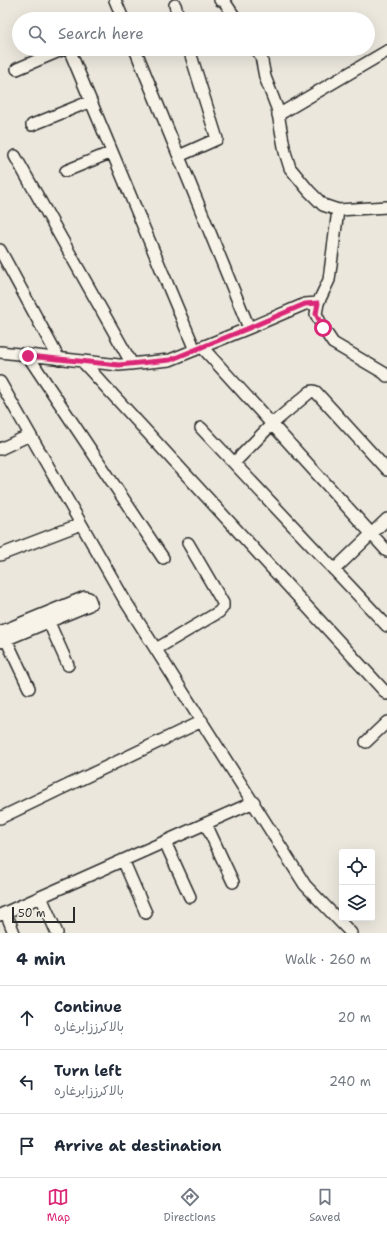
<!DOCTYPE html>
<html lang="en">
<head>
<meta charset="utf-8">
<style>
	:root { --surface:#fff; --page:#f2f2f3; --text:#1f2937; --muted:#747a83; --line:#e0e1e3; --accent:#db2777 }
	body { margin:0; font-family:"Shantell Sans","Playpen Sans Arabic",sans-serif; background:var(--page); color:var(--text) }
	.controls { position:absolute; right:12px; bottom:12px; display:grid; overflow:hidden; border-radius:4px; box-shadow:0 4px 16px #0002 }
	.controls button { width:36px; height:36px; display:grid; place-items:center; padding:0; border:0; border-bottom:1px solid var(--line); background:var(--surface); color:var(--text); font:20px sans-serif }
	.scale { position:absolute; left:12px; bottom:10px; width:63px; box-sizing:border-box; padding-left:4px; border:2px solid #2b2b2b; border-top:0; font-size:11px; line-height:14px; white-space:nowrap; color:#2b2b2b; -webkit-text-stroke:3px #f7f3e8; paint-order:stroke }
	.stop { position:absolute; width:12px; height:12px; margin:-9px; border:3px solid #db2777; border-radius:50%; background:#fff }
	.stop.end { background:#db2777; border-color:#fff; box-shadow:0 1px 4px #0008 }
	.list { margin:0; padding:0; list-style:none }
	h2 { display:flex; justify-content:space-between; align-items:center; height:52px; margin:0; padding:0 16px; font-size:17px }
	h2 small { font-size:13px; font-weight:400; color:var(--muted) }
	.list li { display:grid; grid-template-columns:26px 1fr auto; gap:12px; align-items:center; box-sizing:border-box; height:64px; padding:0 16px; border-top:1px solid var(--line) }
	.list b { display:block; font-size:15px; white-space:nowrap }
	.list p { margin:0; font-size:13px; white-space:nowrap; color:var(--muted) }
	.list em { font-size:13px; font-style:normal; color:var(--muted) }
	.icon { flex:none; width:22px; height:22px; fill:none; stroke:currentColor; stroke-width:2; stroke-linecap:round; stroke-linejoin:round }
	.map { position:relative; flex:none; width:387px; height:933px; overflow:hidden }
	.search { position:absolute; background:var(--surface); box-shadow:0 4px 16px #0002; left:12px; right:12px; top:12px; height:44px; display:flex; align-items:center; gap:10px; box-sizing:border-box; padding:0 14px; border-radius:22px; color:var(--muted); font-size:15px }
	.sheet { height:244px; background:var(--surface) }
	nav { display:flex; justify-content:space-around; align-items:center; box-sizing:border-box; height:56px; border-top:1px solid var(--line); background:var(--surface); font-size:11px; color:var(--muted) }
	nav a { display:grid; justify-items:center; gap:2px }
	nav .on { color:var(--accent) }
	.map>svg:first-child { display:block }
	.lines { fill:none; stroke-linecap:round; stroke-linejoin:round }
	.minor-casing { stroke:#2b2b2b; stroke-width:14 }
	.minor { stroke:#f7f3e8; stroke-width:11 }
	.route { stroke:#db2777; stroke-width:5 }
</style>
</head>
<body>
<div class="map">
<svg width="387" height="933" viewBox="0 0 387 933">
	<rect width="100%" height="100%" fill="#ebe7dd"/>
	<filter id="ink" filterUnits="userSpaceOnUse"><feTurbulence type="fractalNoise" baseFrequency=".025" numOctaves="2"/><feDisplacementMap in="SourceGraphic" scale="8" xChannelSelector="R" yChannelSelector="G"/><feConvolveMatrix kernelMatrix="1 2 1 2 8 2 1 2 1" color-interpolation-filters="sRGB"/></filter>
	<g filter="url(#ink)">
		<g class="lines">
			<defs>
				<path id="minor" d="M115,0L123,19
					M220,0L224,1L236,19
					M175,5L179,19
					M69,49L195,350
					M135,49L249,328
					M256,49L261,56L265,77L277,108L285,152L290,168L309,191L323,205L338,210L329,280L318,303
					M17,69L64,49
					M278,115L387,51
					M32,125L91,101
					M15,156L132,364
					M179,156L217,139L189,49
					M66,171L112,152
					M338,210L387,207
					M0,250L59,359
					M202,347L387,551
					M0,352L119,365L170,360L249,328L305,304L318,303L316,314L323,328L333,343L384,373L387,376
					M28,356L163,558
					M82,361L387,694
					M0,382L124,599L305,885L351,933
					M201,428L387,626
					M0,449L30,435
					M234,463L272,424L310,392L313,391L316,392L387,470
					M0,555L81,524
					M334,570L387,519
					M46,616L68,665
					M0,632L85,597L89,598L91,603L89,605L0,642
					M3,633L29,688
					M156,649L219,612L223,607V603L188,543
					M366,742L387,722
					M0,818L202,721
					M206,824L233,882
					M165,842L190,897
					M123,860L146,913
					M41,897L57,933
					M6,913L14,933
					M0,915L254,802"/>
			</defs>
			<!-- minor casing -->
			<use href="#minor" class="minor-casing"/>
			<!-- minor -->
			<use href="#minor" class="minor"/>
		</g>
	</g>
	<g class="lines" filter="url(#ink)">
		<!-- route -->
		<path class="route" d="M28,356L119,365L170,360L249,328L305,304L318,303L316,314L323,328"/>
	</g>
</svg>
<div class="controls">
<button><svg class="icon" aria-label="locate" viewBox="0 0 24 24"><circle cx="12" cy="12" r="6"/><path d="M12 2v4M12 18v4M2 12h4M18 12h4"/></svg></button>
<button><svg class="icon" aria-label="layers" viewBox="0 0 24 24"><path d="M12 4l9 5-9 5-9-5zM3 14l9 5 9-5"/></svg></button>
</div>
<div class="scale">50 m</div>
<div class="stop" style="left:323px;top:328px"></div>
<div class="stop end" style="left:28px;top:356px"></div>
<div class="search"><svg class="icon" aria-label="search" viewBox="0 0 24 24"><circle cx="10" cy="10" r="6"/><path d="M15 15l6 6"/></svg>Search here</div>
</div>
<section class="sheet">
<h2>4 min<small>Walk · 260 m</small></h2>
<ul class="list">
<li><svg class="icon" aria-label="ahead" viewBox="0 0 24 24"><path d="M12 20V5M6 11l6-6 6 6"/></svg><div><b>Continue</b><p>بالاکرززابرغاره</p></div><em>20 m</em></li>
<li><svg class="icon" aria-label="left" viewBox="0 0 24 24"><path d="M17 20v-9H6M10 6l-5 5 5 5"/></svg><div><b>Turn left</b><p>بالاکرززابرغاره</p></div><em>240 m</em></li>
<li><svg class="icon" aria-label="arrive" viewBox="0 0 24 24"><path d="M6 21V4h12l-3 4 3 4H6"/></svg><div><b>Arrive at destination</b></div></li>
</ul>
</section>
<nav>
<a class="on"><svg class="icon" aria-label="map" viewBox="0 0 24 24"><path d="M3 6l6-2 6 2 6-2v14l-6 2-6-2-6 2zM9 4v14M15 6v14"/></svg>Map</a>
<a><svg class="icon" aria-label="directions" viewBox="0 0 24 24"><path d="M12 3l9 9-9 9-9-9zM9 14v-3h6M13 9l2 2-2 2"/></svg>Directions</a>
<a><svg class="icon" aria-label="saved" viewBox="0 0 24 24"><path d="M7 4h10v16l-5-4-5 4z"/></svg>Saved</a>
</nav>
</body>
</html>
